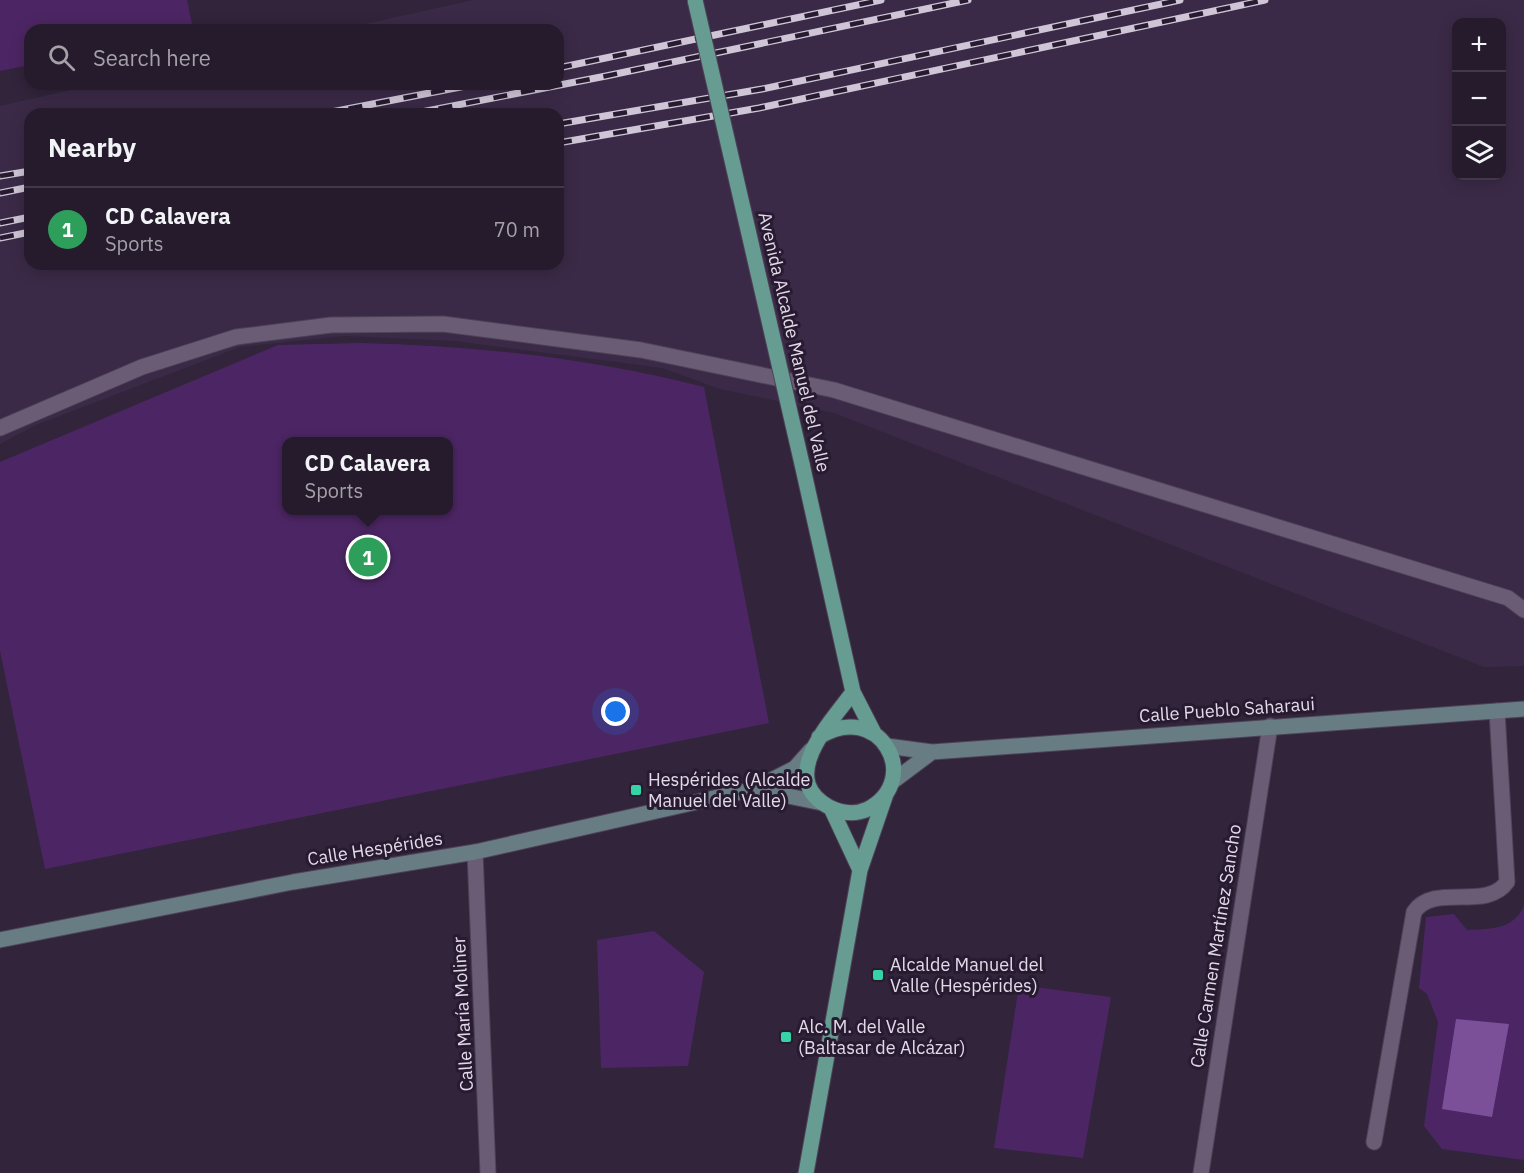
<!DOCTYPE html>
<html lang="en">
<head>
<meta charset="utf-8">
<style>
	:root { --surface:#261b2c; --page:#322838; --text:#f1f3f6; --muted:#a4a1a9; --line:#423948; --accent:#35d4a7 }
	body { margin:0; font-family:"IBM Plex Sans",sans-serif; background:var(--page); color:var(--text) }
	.controls { position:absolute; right:18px; top:18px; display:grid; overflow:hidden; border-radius:12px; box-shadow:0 3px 15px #0003 }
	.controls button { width:54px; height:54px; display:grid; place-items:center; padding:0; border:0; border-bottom:2px solid var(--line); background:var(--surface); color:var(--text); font:30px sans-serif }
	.you { position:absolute; left:616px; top:712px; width:21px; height:21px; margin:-15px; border:4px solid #fff; border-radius:50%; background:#1a73e8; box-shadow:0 0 0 9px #1a73e833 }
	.badge { display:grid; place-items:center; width:39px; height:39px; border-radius:50%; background:var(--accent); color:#fff; font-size:20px; font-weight:700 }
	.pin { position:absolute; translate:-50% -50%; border:3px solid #fff; box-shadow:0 2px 6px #0006 }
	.popup { position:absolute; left:282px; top:437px; width:171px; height:78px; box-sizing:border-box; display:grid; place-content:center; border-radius:12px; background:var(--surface); filter:drop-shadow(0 2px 4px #0005); font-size:20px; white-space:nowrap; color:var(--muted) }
	.popup b { font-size:22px; color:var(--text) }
	.popup::after { content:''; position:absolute; left:50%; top:100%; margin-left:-12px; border:12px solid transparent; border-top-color:var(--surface) }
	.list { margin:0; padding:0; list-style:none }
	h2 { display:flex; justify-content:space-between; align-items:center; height:78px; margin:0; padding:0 24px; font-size:26px }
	h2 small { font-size:20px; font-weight:400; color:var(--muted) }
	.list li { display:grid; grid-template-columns:39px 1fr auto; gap:18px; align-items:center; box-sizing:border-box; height:84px; padding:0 24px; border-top:2px solid var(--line) }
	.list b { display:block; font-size:22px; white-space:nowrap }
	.list p { margin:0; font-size:20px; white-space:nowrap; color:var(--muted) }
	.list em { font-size:20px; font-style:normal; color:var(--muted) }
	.icon { flex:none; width:33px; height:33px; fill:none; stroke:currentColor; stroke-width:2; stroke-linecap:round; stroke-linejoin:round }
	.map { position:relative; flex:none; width:1524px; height:1173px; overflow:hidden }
	.search { position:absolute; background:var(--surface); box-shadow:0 3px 15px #0003; left:24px; top:24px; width:540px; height:66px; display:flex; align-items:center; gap:15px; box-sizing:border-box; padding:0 21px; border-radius:18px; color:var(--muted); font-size:22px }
	.panel { position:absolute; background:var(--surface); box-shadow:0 3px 15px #0003; left:24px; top:108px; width:540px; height:162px; border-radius:18px }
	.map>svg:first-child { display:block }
	.built { fill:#3b2a47; fill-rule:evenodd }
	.green { fill:#4c2664; fill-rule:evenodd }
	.water { fill:#7c5099 }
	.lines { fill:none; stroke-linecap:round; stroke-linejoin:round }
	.lane-casing { stroke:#4d4256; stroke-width:17 }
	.street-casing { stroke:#4d4256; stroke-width:17 }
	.secondary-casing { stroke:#4d4256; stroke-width:17 }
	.primary-casing { stroke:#4d4256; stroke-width:17 }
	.lane { stroke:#6b5c76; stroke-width:15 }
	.street { stroke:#6b5c76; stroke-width:15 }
	.secondary { stroke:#687c84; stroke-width:15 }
	.primary { stroke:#669c92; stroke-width:15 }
	.rail-casing { stroke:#cec6d6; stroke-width:7 }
	.rail { stroke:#281b31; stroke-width:4.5; stroke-dasharray:14; stroke-linecap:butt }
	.primary-bridge-casing { stroke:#4d4256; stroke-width:17; stroke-linecap:butt }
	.primary-bridge { stroke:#669c92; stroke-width:15 }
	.poi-dot { fill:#35d4a7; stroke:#281b31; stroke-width:2 }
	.labels { text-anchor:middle; stroke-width:6; stroke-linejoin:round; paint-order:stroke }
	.street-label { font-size:18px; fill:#e2dae9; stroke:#281b31 }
	.poi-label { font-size:18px; fill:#e2dae9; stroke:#281b31; text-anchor:start }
</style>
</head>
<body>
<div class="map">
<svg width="1524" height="1173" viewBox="0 0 1524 1173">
	<rect width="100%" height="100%" fill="#32243b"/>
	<!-- built -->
	<path class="built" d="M473,0H1524V666L1484,667L834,413L720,389L662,368L455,341L344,336L240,347L36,425L0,444V106L97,84H558V30H338ZM1456,22H1502V176H1456ZM30,114H558V264H30Z"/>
	<!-- green -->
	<path class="green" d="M0,0H187L193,29L30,30V65L0,71Z
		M361,343C478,346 591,358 704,387L769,723L45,869L0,651V462L278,345ZM287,442H449V510H287Z
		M1524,906V1160L1442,1149L1424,1126L1438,1022L1427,994L1419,988L1426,917L1454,914L1467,930C1490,929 1513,930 1524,906Z
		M654,931L704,972L688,1066L601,1068L597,940Z
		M1019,985L1111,997L1083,1158L994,1148Z"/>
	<!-- water -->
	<path class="water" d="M1456,1019L1509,1024L1492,1117L1442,1109Z"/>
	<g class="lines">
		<defs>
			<path id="lane" d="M0,428L142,367L236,337L331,325L443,324L641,350L834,390L1508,598L1524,610"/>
			<path id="street" d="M475,852L488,1173
				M1374,1142L1414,912C1434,882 1486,912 1507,882L1497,711
				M1201,1173L1270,726"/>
			<path id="secondary" d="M887,746L932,752L1524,709
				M892,782L932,752
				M754,789L822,803
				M0,940L293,882L475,852L754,789L795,768L811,750"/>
			<path id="primary" d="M802,464L853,692L874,733
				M819,737C879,699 924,779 868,809C855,815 841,813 829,807C776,778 831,722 853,692
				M831,808L860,870
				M806,1173L860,870L886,794"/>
		</defs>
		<!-- lane casing -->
		<use href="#lane" class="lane-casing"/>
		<!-- street casing -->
		<use href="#street" class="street-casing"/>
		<!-- secondary casing -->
		<use href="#secondary" class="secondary-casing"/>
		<!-- primary casing -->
		<use href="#primary" class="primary-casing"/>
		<!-- lane -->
		<use href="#lane" class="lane"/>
		<!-- street -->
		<use href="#street" class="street"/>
		<!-- secondary -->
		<use href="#secondary" class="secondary"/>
		<!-- primary -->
		<use href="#primary" class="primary"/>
		<defs>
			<path id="rail" d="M558,68L881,0
				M321,114L476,84
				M411,114L606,76L968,0
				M558,124L762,89L1180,0
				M558,143L759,108L1265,0
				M0,176L30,171
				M0,193L30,187
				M0,223L30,217
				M0,238L30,232"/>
		</defs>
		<!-- rail casing -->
		<use href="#rail" class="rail-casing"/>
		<!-- rail -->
		<use href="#rail" class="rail"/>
		<defs>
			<path id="primary-bridge" d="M695,0L802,464"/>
		</defs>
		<!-- primary-bridge casing -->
		<use href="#primary-bridge" class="primary-bridge-casing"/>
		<!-- primary-bridge -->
		<use href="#primary-bridge" class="primary-bridge"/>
	</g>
	<!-- markers -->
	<g class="poi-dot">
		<rect x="630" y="784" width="12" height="12" rx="3"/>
		<rect x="872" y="969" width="12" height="12" rx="3"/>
		<rect x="780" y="1031" width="12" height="12" rx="3"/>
	</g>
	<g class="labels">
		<!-- street labels -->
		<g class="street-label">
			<text transform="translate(794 342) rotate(77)" y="6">Avenida Alcalde Manuel del Valle</text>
			<text transform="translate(1227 710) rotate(-4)" y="6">Calle Pueblo Saharaui</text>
			<text transform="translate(375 849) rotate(-9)" y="6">Calle Hespérides</text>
			<text transform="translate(1216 946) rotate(-81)" y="6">Calle Carmen Martínez Sancho</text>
			<text transform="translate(463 1014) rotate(-93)" y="6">Calle María Moliner</text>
		</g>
		<!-- poi labels -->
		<g class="poi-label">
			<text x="648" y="786">Hespérides (Alcalde<tspan x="648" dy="21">Manuel del Valle)</tspan></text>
			<text x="890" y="971">Alcalde Manuel del<tspan x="890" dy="21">Valle (Hespérides)</tspan></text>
			<text x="798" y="1033">Alc. M. del Valle<tspan x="798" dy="21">(Baltasar de Alcázar)</tspan></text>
		</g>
	</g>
</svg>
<div class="controls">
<button>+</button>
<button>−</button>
<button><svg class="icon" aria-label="layers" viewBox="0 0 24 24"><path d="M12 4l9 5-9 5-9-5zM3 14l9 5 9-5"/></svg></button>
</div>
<div class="you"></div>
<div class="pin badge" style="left:368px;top:557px;background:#2e9e5b">1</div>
<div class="popup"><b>CD Calavera</b>Sports</div>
<div class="search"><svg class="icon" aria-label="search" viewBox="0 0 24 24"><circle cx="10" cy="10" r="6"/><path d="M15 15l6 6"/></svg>Search here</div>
<section class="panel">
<h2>Nearby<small></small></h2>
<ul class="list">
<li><span class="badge" style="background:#2e9e5b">1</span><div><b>CD Calavera</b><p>Sports</p></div><em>70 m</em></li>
</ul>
</section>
</div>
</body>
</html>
